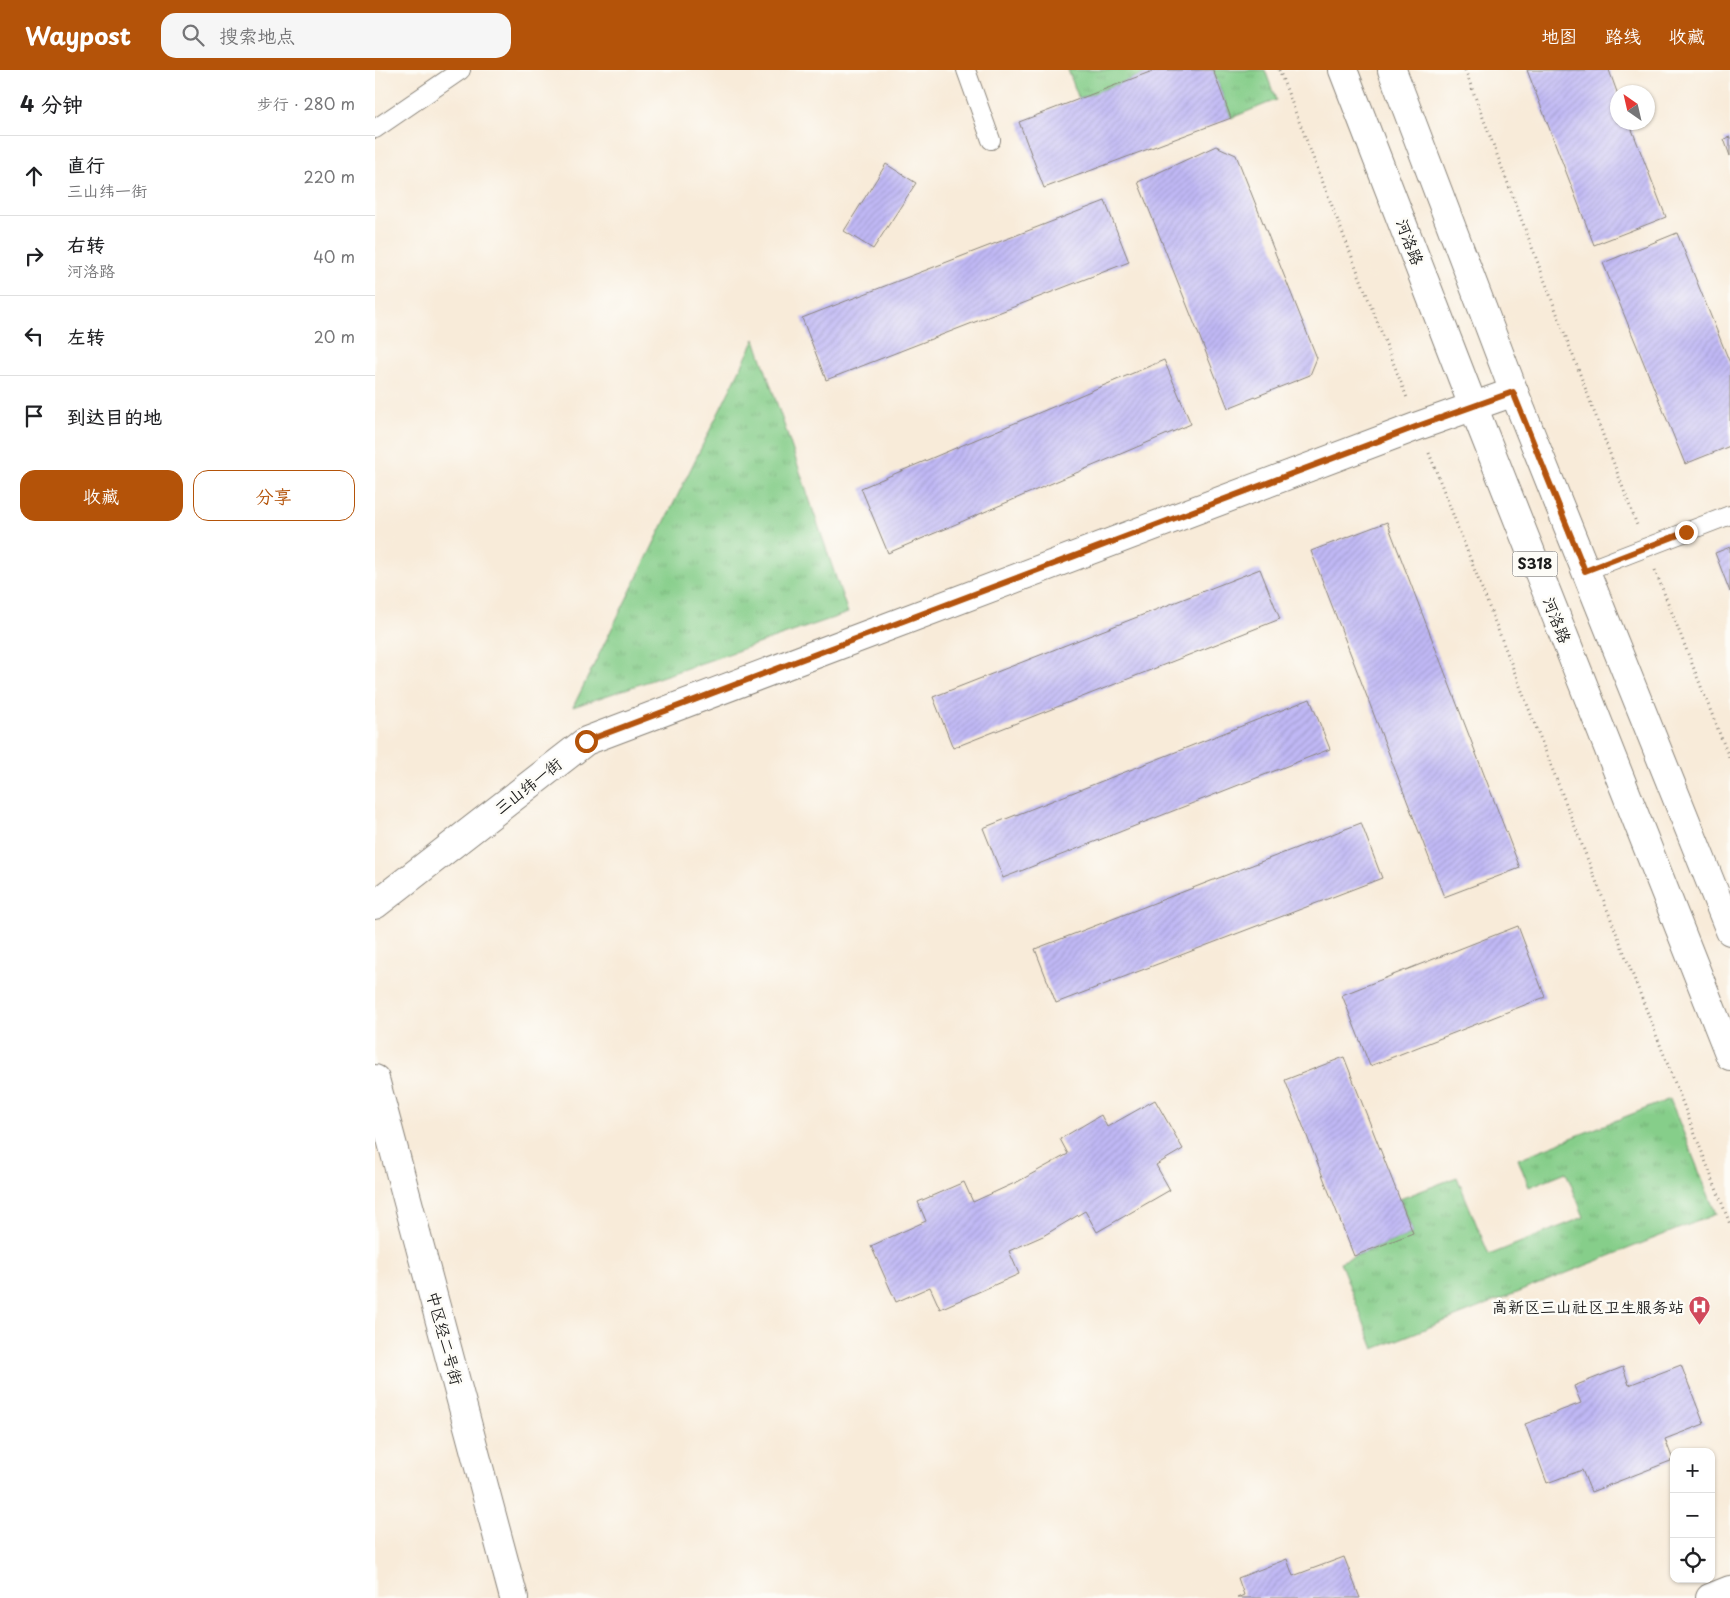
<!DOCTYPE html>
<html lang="zh">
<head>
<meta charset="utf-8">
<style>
	:root { --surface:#fff; --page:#f6f6f6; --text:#202124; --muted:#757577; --line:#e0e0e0; --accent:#b45309 }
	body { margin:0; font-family:"Playpen Sans","LXGW WenKai TC",sans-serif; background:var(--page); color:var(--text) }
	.controls { position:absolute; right:15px; bottom:15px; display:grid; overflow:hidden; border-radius:10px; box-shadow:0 1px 4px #0004 }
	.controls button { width:45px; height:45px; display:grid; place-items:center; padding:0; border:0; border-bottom:1px solid var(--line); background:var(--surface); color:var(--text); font:25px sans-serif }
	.compass { position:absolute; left:1235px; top:15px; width:45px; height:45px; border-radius:50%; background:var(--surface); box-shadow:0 1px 4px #0004; rotate:326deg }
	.stop { position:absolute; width:15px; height:15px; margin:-11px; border:4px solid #b45309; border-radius:50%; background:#fff }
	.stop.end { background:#b45309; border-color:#fff; box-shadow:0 1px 5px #0008 }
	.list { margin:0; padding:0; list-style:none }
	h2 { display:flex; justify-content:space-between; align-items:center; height:65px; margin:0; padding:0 20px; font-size:21px }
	h2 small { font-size:16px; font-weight:400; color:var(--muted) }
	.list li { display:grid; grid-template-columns:32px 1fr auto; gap:15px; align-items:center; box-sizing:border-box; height:80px; padding:0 20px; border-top:1px solid var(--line) }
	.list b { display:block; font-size:19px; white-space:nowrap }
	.list p { margin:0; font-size:16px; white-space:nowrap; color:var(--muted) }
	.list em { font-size:16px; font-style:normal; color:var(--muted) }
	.actions { display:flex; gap:10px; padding:15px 20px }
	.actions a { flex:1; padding:11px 0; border:1px solid var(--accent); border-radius:15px; text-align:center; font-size:18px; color:var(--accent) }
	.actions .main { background:var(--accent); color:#fff }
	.icon { flex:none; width:28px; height:28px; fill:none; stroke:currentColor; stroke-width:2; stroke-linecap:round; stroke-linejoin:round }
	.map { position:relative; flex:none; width:1355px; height:1528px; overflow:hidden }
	header { display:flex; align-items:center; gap:30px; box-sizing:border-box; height:70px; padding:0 25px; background:var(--accent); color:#fff }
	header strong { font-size:24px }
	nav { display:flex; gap:28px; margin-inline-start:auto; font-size:18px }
	.search { width:350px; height:45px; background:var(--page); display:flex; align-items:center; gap:12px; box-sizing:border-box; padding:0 18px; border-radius:15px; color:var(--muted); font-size:19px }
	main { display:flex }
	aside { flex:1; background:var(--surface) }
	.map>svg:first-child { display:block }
	.grass { fill:url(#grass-tufts); stroke:#517553 }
	.building { fill:url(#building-hatch) }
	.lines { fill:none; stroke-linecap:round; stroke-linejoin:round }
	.service-casing { stroke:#8a847a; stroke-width:20 }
	.minor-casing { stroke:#8a847a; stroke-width:30 }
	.primary-casing { stroke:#8a847a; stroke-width:30 }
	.path { stroke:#8a847a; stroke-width:3; stroke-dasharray:1 4; stroke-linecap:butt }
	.service { stroke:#fff; stroke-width:18 }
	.minor { stroke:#fff; stroke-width:28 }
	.primary { stroke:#fff; stroke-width:28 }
	.route { stroke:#b45309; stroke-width:6 }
	.labels { text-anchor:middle; stroke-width:5; stroke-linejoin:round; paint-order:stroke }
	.shield { fill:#fdfcf7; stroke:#605f5e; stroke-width:1 }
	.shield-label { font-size:15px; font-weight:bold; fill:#1c1c1c }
	.street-label { font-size:16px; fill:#1c1c1c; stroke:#fdfcf7 }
	.poi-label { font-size:16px; fill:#1c1c1c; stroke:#fdfcf7; text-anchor:end }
</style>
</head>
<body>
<header>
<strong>Waypost</strong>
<div class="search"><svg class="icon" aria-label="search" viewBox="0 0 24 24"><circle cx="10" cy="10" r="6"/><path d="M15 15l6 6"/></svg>搜索地点</div>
<nav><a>地图</a><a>路线</a><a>收藏</a></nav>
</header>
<main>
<aside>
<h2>4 分钟<small>步行 · 280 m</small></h2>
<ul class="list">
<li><svg class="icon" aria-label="ahead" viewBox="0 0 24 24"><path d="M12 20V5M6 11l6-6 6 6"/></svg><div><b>直行</b><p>三山纬一街</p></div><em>220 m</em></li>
<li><svg class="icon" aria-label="right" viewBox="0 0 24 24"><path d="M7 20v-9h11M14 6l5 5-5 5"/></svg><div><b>右转</b><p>河洛路</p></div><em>40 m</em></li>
<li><svg class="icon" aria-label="left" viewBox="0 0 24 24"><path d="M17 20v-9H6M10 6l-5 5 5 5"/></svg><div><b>左转</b></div><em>20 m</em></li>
<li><svg class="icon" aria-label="arrive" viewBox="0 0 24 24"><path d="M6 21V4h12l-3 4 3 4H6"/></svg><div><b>到达目的地</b></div></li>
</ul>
<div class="actions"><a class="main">收藏</a><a>分享</a></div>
</aside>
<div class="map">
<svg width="1355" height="1528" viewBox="0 0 1355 1528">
	<defs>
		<pattern id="grass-tufts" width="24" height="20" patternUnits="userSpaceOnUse" patternTransform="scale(1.25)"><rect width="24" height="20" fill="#86ce8a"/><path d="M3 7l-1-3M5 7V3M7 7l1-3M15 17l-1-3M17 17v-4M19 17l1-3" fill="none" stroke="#73b076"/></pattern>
		<pattern id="building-hatch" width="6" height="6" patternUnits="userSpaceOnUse" patternTransform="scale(1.25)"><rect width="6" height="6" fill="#c0b8f5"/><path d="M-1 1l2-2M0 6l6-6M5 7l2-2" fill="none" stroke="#a49ed1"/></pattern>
	</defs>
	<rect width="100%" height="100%" fill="#fdfcf7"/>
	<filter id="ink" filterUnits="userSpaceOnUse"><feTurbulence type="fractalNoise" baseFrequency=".02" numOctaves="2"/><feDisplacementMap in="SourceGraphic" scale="10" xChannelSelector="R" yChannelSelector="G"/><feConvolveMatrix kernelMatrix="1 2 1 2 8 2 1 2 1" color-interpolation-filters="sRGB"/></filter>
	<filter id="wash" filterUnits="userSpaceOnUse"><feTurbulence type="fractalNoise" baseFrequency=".0096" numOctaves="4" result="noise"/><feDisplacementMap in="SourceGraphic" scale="20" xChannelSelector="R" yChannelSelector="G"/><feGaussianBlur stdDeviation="1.12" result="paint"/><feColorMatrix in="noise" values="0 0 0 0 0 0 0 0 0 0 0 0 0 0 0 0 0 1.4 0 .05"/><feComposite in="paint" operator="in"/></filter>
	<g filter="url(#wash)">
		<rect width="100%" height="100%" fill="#f8ebd9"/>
		<!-- grass -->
		<path class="grass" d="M693,0H780L704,29Z
			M838,0H890L901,30L856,48Z
			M380,269L473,543L198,637Z
			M1295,1029L1341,1144L999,1279L965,1192L1038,1163L1025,1129L1082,1107L1114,1185L1209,1147L1191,1102L1154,1117L1143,1089Z"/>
		<g id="blocks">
			<!-- building -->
			<path class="building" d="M780,0H838L856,48L669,118L644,52Z
				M1152,0H1234L1242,22V52H1254L1291,147L1219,175Z
				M1355,67V86L1349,69Z
				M841,76L861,85L942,288L935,305L853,338L763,112Z
				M511,94L541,113L498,179L469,161Z
				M730,131L754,192L451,310L427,248Z
				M1302,163L1355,293V376L1310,394L1228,193Z
				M789,290L816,354L513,483L486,418Z
				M1012,452L1145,798L1069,827L936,481Z
				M1355,477V522L1340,483Z
				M885,499L905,549L578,678L558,627Z
				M935,629L955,679L628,808L608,758Z
				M986,753L1007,808L681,933L660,879Z
				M1143,856L1170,927L995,996L967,925Z
				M969,987L1038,1163L979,1186L910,1010Z
				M780,1030L808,1079L781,1095L795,1120L722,1162L710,1141L668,1166L634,1181L644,1204L565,1239L555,1217L521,1232L496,1176L551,1151L543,1132L589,1112L598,1132L644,1111L693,1084L685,1069L726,1045L732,1057Z
				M1306,1295L1329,1354L1290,1369L1298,1390L1216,1422L1207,1400L1172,1413L1150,1354L1206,1333L1199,1316L1248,1297L1254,1315Z
				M969,1487L985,1528H862L869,1525L863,1508L912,1489L918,1506Z"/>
		</g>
	</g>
	<g filter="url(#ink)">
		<use href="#blocks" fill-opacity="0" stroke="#8a847a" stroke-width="1"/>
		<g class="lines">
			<defs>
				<path id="service" d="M591,0L616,70
					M0,59L86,0
					M1210,501L1355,445"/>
				<path id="minor" d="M0,835L211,671L1043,356L1139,322
					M0,1009L139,1528
					M1335,1528L1355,1520"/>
				<path id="primary" d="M968,0L1098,336L1355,986
					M1017,0L1139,322L1355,861"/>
			</defs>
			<!-- service casing -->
			<use href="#service" class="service-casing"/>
			<!-- minor casing -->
			<use href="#minor" class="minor-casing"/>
			<!-- primary casing -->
			<use href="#primary" class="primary-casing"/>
			<!-- path -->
			<path class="path" d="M904,0L1032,328
				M1090,0L1262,455
				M1054,383L1355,1154
				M1280,500L1355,690"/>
			<!-- service -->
			<use href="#service" class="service"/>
			<!-- minor -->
			<use href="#minor" class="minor"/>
			<!-- primary -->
			<use href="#primary" class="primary"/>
		</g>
	</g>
	<g class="lines" filter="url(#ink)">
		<!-- route -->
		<path class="route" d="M211,671L1043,356L1138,322L1210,501L1311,462"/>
	</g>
	<!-- icons -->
	<defs>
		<symbol id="hospital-pin" viewBox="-11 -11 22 30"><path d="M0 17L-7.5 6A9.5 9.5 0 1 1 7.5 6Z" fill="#d1495b" stroke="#fdfcf7"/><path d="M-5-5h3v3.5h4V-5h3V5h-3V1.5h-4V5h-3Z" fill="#fff"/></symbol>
	</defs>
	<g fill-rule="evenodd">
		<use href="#hospital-pin" x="1312" y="1224" width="25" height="34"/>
	</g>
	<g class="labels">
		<!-- shield labels -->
		<rect class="shield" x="1137.5" y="481.5" width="45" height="25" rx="4"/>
		<g class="shield-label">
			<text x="1160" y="499">S318</text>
		</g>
		<!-- street labels -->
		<g class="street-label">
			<text transform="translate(1035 172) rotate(69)" y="6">河洛路</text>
			<text transform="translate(1182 550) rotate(68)" y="6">河洛路</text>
			<text transform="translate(153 716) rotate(-38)" y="6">三山纬一街</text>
			<text transform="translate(70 1268) rotate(75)" y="6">中区经二号街</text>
		</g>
		<!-- poi labels -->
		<g class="poi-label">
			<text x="1309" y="1243">高新区三山社区卫生服务站</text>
		</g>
	</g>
</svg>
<div class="controls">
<button>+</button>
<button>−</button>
<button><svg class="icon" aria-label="locate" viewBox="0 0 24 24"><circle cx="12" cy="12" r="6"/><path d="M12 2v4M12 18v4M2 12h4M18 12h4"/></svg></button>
</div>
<svg class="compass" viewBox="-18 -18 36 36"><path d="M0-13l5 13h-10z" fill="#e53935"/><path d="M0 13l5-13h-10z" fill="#757577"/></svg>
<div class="stop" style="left:211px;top:671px"></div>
<div class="stop end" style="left:1311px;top:462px"></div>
</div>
</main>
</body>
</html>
